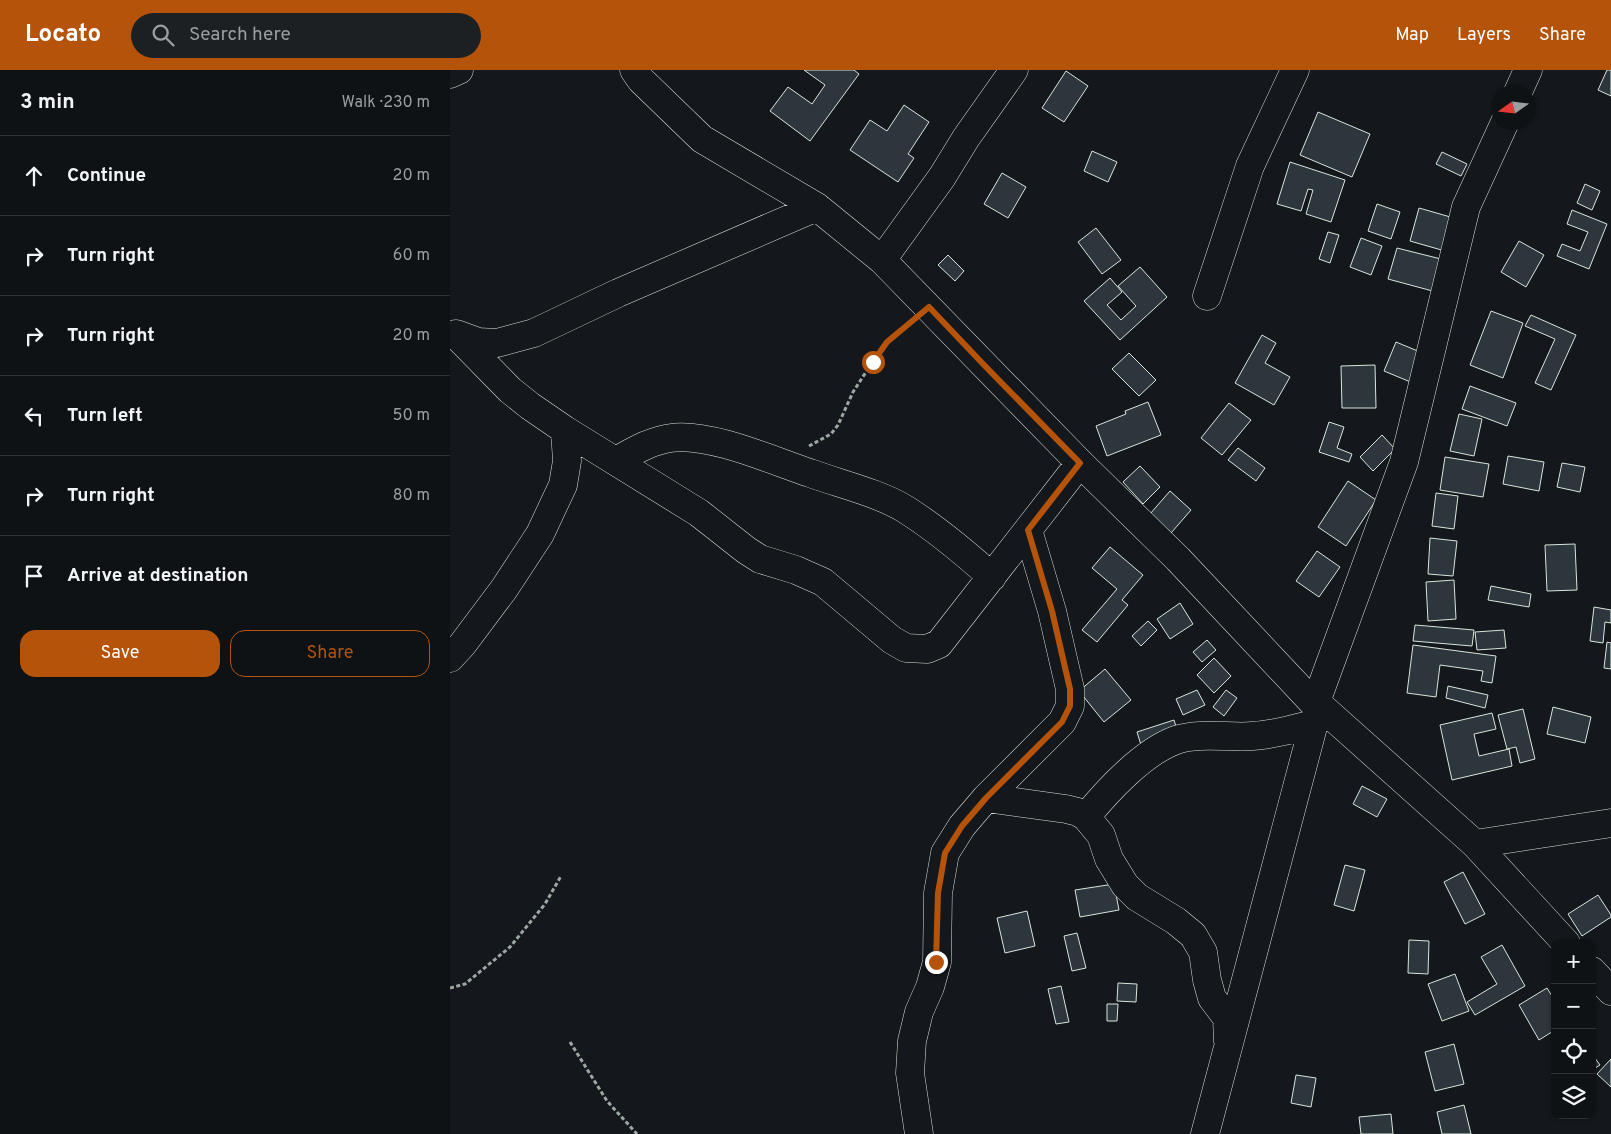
<!DOCTYPE html>
<html lang="en">
<head>
<meta charset="utf-8">
<style>
	:root { --surface:#0f1215; --page:#1d2022; --text:#f1f3f6; --muted:#9b9ea0; --line:#2f3234; --accent:#b45309 }
	body { margin:0; font-family:Overpass,sans-serif; background:var(--page); color:var(--text) }
	.controls { position:absolute; right:15px; bottom:15px; display:grid; overflow:hidden; border-radius:10px; box-shadow:0 1px 4px #0004 }
	.controls button { width:45px; height:45px; display:grid; place-items:center; padding:0; border:0; border-bottom:1px solid var(--line); background:var(--surface); color:var(--text); font:25px sans-serif }
	.compass { position:absolute; left:1041px; top:15px; width:45px; height:45px; border-radius:50%; background:var(--surface); box-shadow:0 1px 4px #0004; rotate:256deg }
	.stop { position:absolute; width:15px; height:15px; margin:-11px; border:4px solid #b45309; border-radius:50%; background:#fff }
	.stop.end { background:#b45309; border-color:#fff; box-shadow:0 1px 5px #0008 }
	.list { margin:0; padding:0; list-style:none }
	h2 { display:flex; justify-content:space-between; align-items:center; height:65px; margin:0; padding:0 20px; font-size:21px }
	h2 small { font-size:16px; font-weight:400; color:var(--muted) }
	.list li { display:grid; grid-template-columns:32px 1fr auto; gap:15px; align-items:center; box-sizing:border-box; height:80px; padding:0 20px; border-top:1px solid var(--line) }
	.list b { display:block; font-size:19px; white-space:nowrap }
	.list em { font-size:16px; font-style:normal; color:var(--muted) }
	.actions { display:flex; gap:10px; padding:15px 20px }
	.actions a { flex:1; padding:11px 0; border:1px solid var(--accent); border-radius:15px; text-align:center; font-size:18px; color:var(--accent) }
	.actions .main { background:var(--accent); color:#fff }
	.icon { flex:none; width:28px; height:28px; fill:none; stroke:currentColor; stroke-width:2; stroke-linecap:round; stroke-linejoin:round }
	.map { position:relative; flex:none; width:1161px; height:1064px; overflow:hidden }
	header { display:flex; align-items:center; gap:30px; box-sizing:border-box; height:70px; padding:0 25px; background:var(--accent); color:#fff }
	header strong { font-size:24px }
	nav { display:flex; gap:28px; margin-inline-start:auto; font-size:18px }
	.search { width:350px; height:45px; background:var(--page); display:flex; align-items:center; gap:12px; box-sizing:border-box; padding:0 18px; border-radius:28px; color:var(--muted); font-size:19px }
	main { display:flex }
	aside { flex:1; background:var(--surface) }
	.map>svg:first-child { display:block }
	.building { fill:#2c363c; stroke:#d8e6dc }
	.lines { fill:none; stroke-linecap:round; stroke-linejoin:round }
	.minor-casing { stroke:#d8e6dc; stroke-width:29 }
	.path { stroke:#9da8a2; stroke-width:3; stroke-dasharray:4 2.5; stroke-linecap:butt }
	.minor { stroke:#14181c; stroke-width:28 }
	.route { stroke:#b45309; stroke-width:6 }
</style>
</head>
<body>
<header>
<strong>Locato</strong>
<div class="search"><svg class="icon" aria-label="search" viewBox="0 0 24 24"><circle cx="10" cy="10" r="6"/><path d="M15 15l6 6"/></svg>Search here</div>
<nav><a>Map</a><a>Layers</a><a>Share</a></nav>
</header>
<main>
<aside>
<h2>3 min<small>Walk · 230 m</small></h2>
<ul class="list">
<li><svg class="icon" aria-label="ahead" viewBox="0 0 24 24"><path d="M12 20V5M6 11l6-6 6 6"/></svg><div><b>Continue</b></div><em>20 m</em></li>
<li><svg class="icon" aria-label="right" viewBox="0 0 24 24"><path d="M7 20v-9h11M14 6l5 5-5 5"/></svg><div><b>Turn right</b></div><em>60 m</em></li>
<li><svg class="icon" aria-label="right" viewBox="0 0 24 24"><path d="M7 20v-9h11M14 6l5 5-5 5"/></svg><div><b>Turn right</b></div><em>20 m</em></li>
<li><svg class="icon" aria-label="left" viewBox="0 0 24 24"><path d="M17 20v-9H6M10 6l-5 5 5 5"/></svg><div><b>Turn left</b></div><em>50 m</em></li>
<li><svg class="icon" aria-label="right" viewBox="0 0 24 24"><path d="M7 20v-9h11M14 6l5 5-5 5"/></svg><div><b>Turn right</b></div><em>80 m</em></li>
<li><svg class="icon" aria-label="arrive" viewBox="0 0 24 24"><path d="M6 21V4h12l-3 4 3 4H6"/></svg><div><b>Arrive at destination</b></div></li>
</ul>
<div class="actions"><a class="main">Save</a><a>Share</a></div>
</aside>
<div class="map">
<svg width="1161" height="1064" viewBox="0 0 1161 1064">
	<rect width="100%" height="100%" fill="#14181c"/>
	<!-- building -->
	<path class="building" d="M354,0H404L409,4L360,71L320,41L338,17L362,34L375,15Z
		M1157,0H1161V26L1148,20Z
		M616,1L638,16L614,52L592,38Z
		M454,35L479,52L458,84L464,88L448,112L400,80L420,50L437,61Z
		M868,42L920,64L902,107L850,85Z
		M642,81L667,92L658,112L634,101Z
		M992,82L1017,94L1011,106L986,94Z
		M840,92L895,110L881,152L856,144L863,120L858,119L851,141L827,134Z
		M552,103L576,117L558,148L534,134Z
		M1135,114L1150,121L1142,140L1127,133Z
		M927,134L950,142L941,169L918,161Z
		M969,138L1004,148L995,181L960,171Z
		M1122,140L1157,154L1139,199L1107,186L1112,174L1130,181L1138,162L1117,154Z
		M646,158L671,190L652,204L628,172Z
		M878,162L889,165L880,193L869,189Z
		M911,168L932,176L921,205L900,197Z
		M1069,171L1094,185L1076,217L1051,202Z
		M947,178L999,191L990,223L938,209Z
		M498,185L514,201L505,211L488,195Z
		M690,197L717,227L670,270L634,231L660,208L672,222L657,235L671,250L686,236L668,216Z
		M1041,241L1073,253L1053,308L1020,295Z
		M1081,245L1126,265L1101,320L1085,313L1105,269L1075,256Z
		M812,265L826,273L815,293L840,307L824,335L785,313Z
		M946,272L975,284L963,313L934,301Z
		M679,283L706,310L689,326L662,299Z
		M925,295L926,338H892L891,296Z
		M1020,316L1066,333L1057,356L1012,339Z
		M698,332L711,365L657,386L646,356L676,344L675,341Z
		M779,333L801,350L772,385L751,368Z
		M1009,344L1032,349L1024,386L1000,381Z
		M879,352L894,357L887,378L902,384L899,392L869,382Z
		M932,365L945,379L923,401L910,387Z
		M788,378L815,398L806,411L778,390Z
		M1058,386L1094,392L1089,421L1053,414Z
		M995,387L1039,394L1033,427L990,420Z
		M1112,393L1135,397L1130,422L1107,417Z
		M690,396L710,417L693,434L673,412Z
		M898,411L926,430L896,476L868,457Z
		M720,421L741,440L721,463L700,444Z
		M986,423L1008,426L1004,459L982,456Z
		M980,468L1007,471L1003,506L978,504Z
		M1125,474L1127,520L1097,521L1095,475Z
		M660,477L693,505L672,530L678,535L647,572L632,560L667,519L642,498Z
		M867,481L890,497L869,527L846,511Z
		M1004,510L1006,549L978,551L976,512Z
		M1041,516L1081,524L1079,537L1038,530Z
		M730,533L743,554L720,569L707,549Z
		M1144,537L1161,540V553L1155,552L1153,573L1140,571Z
		M698,551L707,560L691,576L682,566Z
		M965,555L1024,560L1022,576L963,571Z
		M1054,560L1056,578L1027,580L1025,562Z
		M757,570L766,580L752,592L743,582Z
		M1157,572L1161,573V599L1154,598Z
		M963,575L1046,586L1042,613L1031,611L1033,601L990,595L986,627L957,623Z
		M764,588L781,606L764,623L747,605Z
		M655,599L681,630L654,652L629,621Z
		M998,616L1038,625L1035,638L996,628Z
		M747,620L755,635L733,645L726,629Z
		M776,620L787,628L774,646L763,637Z
		M1103,637L1141,647L1135,673L1097,664Z
		M1073,639L1085,689L1070,693L1066,677L1057,679L1048,645Z
		M1042,643L1046,659L1024,664L1029,686L1059,679L1062,696L1002,710L990,655Z
		M724,650L728,663L691,675L687,662Z
		M912,716L937,729L927,747L903,734Z
		M895,795L915,800L904,841L884,835Z
		M1013,802L1035,844L1015,854L994,812Z
		M664,814L669,840L630,847L625,820Z
		M1148,825L1161,845V847L1132,866L1118,844Z
		M577,841L585,876L555,883L547,848Z
		M627,863L636,898L622,901L614,866Z
		M959,870L979,871L978,904L958,903Z
		M1052,875L1075,916L1025,945L1017,932L1047,914L1031,887Z
		M1005,904L1019,941L992,951L978,914Z
		M668,913L687,914L686,932L667,931Z
		M611,916L619,952L606,954L598,919Z
		M1097,918L1105,931V960L1089,970L1069,935Z
		M657,934H668L667,951H657Z
		M1004,974L1014,1014L985,1021L975,982Z
		M1142,984L1150,995L1142,1000Z
		M1161,989V1017L1147,1004Z
		M846,1005L866,1008L861,1037L841,1033Z
		M1014,1035L1021,1064H992L987,1042Z
		M941,1044L943,1064H911L909,1047Z"/>
	<g class="lines">
		<defs>
			<path id="minor" d="M184,0L191,10L252,69L367,137L432,190L630,393L728,489L868,638
				M0,4L9,0
				M1068,22L1078,0
				M432,190L492,107L516,68L564,0
				M757,226L800,96L845,0
				M6,264L28,272L47,273L84,263L168,223L367,137
				M6,265L60,320L80,336L115,360L249,443L296,480L310,489L346,500L373,512L442,570L456,578L477,579L489,574L630,393
				M166,391C184,381 200,371 221,368C258,362 324,391 360,403C390,414 429,423 455,439C487,459 514,482 542,507
				M0,588L12,575L54,519L90,464L113,415L117,391L115,360
				M866,632L1025,774L1116,873
				M536,728L616,739L628,742L636,747L651,765L659,789L675,815L687,827L726,851L743,865L753,882L757,910L762,928L777,948L778,971
				M636,747C657,721 693,682 726,670C749,662 779,668 803,666C823,665 843,659 863,654
				M1025,774L1161,753
				M1142,901L1161,921
				M469,1064L460,1003L462,971L469,942L480,917L487,892L488,823L495,783L512,756L536,728L612,652L620,636V619L602,541L578,460
				M755,1064L868,638L866,632L954,392L1016,137L1055,52"/>
		</defs>
		<!-- minor casing -->
		<use href="#minor" class="minor-casing"/>
		<!-- path -->
		<path class="path" d="M359,376L381,364L388,355L403,322L429,282L437,272L459,254
			M0,918L15,914L60,877L95,834L111,806
			M120,972L157,1031L187,1064"/>
		<!-- minor -->
		<use href="#minor" class="minor"/>
	</g>
	<g class="lines">
		<!-- route -->
		<path class="route" d="M423,292L437,272L479,237L535,296L630,393L578,460L602,541L620,619V636L612,652L536,728L512,756L495,783L488,823L486,892"/>
	</g>
</svg>
<div class="controls">
<button>+</button>
<button>−</button>
<button><svg class="icon" aria-label="locate" viewBox="0 0 24 24"><circle cx="12" cy="12" r="6"/><path d="M12 2v4M12 18v4M2 12h4M18 12h4"/></svg></button>
<button><svg class="icon" aria-label="layers" viewBox="0 0 24 24"><path d="M12 4l9 5-9 5-9-5zM3 14l9 5 9-5"/></svg></button>
</div>
<svg class="compass" viewBox="-18 -18 36 36"><path d="M0-13l5 13h-10z" fill="#e53935"/><path d="M0 13l5-13h-10z" fill="#9b9ea0"/></svg>
<div class="stop" style="left:423px;top:292px"></div>
<div class="stop end" style="left:486px;top:892px"></div>
</div>
</main>
</body>
</html>
